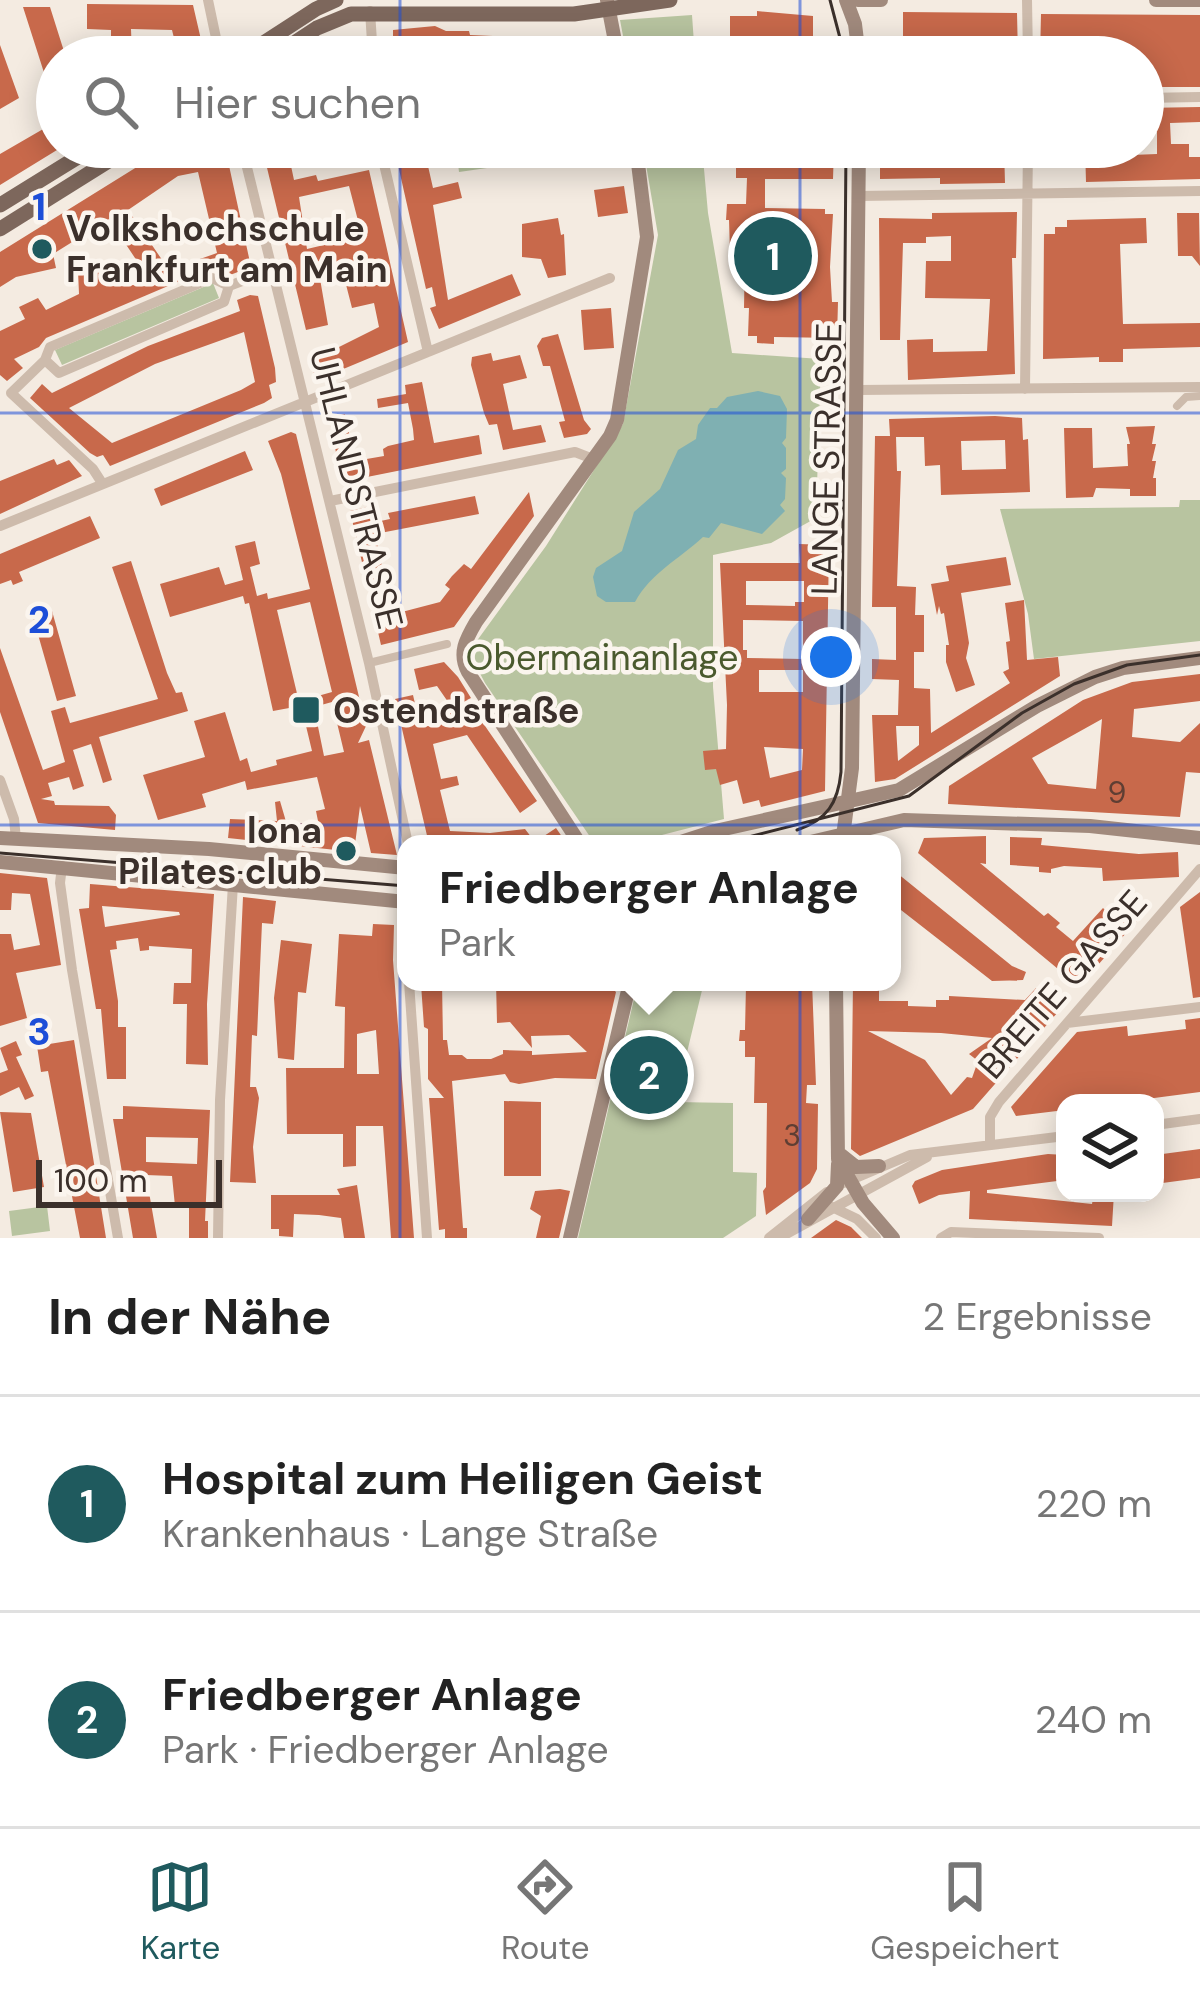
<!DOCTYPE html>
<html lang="de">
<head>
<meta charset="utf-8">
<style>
	:root { --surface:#fff; --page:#f6f6f6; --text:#222; --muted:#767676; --line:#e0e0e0; --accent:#1f5a5e }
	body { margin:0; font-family:"DM Sans",sans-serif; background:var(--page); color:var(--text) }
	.controls { position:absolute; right:36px; bottom:36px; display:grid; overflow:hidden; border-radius:24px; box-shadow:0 6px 30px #0003 }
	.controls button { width:108px; height:108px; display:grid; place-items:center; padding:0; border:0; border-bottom:3px solid var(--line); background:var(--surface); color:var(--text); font:60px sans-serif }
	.scale { position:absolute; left:36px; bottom:30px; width:186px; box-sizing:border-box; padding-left:12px; border:6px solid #3b302b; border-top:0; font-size:33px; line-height:42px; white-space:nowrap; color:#3b302b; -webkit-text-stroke:9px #fbf5ee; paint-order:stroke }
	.you { position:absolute; left:831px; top:657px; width:42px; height:42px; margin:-30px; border:9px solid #fff; border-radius:50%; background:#1a73e8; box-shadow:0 0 0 18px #1a73e833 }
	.badge { display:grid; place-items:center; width:78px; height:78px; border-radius:50%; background:var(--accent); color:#fff; font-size:39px; font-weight:700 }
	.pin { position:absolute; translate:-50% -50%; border:6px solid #fff; box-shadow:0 3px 12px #0006 }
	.popup { position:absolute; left:397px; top:835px; width:504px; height:156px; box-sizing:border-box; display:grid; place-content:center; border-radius:24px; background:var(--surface); filter:drop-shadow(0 3px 9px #0005); font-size:39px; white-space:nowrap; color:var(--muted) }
	.popup b { font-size:45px; color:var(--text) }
	.popup::after { content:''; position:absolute; left:50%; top:100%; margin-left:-24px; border:24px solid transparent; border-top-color:var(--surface) }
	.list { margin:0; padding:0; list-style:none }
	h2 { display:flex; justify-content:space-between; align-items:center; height:156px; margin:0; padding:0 48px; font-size:51px }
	h2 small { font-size:39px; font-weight:400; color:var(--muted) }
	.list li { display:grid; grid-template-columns:78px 1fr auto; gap:36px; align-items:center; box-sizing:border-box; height:216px; padding:0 48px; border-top:3px solid var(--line) }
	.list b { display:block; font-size:45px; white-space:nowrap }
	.list p { margin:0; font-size:39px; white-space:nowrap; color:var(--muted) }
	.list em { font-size:39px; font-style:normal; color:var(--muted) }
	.icon { flex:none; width:66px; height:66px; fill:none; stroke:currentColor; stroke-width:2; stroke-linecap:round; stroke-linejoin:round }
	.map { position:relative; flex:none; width:1200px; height:1238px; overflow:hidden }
	.search { position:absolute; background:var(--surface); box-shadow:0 6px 30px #0003; left:36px; right:36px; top:36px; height:132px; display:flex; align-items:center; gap:30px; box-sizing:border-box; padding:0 42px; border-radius:66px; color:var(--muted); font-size:45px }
	.sheet { height:588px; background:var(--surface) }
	nav { display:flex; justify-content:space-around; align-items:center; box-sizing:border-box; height:168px; border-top:3px solid var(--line); background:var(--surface); font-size:33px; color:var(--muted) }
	nav a { display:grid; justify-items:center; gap:6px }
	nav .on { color:var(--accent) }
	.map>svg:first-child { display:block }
	.green { fill:#b8c4a0 }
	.water { fill:#7fb0b2 }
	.building { fill:#c8694b; fill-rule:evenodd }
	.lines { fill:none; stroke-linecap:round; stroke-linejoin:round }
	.pedestrian { stroke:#cdbbac; stroke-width:8 }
	.minor { stroke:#cdbbac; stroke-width:10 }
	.secondary { stroke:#a18a7d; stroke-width:14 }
	.primary { stroke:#7d675c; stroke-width:15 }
	.tram { stroke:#3b302b; stroke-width:3 }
	.grid { fill:none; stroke:#1d4ed8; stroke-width:3; stroke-opacity:0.55 }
	.poi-dot { fill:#1f5a5e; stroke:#fbf5ee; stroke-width:4.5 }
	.labels { text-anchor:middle; stroke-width:9; stroke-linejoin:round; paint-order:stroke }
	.number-label { font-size:30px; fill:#5e3e33 }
	.poi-label { font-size:36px; font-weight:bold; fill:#3b302b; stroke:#fbf5ee; text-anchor:start }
	.street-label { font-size:36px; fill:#3b302b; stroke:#fbf5ee }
	.park-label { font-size:36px; fill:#4a5a2e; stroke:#fbf5ee }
	.grid-label { font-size:39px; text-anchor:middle; font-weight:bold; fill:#1d4ed8; stroke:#fbf5ee; stroke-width:9; stroke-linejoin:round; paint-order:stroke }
</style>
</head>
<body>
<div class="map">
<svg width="1200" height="1238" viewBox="0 0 1200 1238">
	<rect width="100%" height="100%" fill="#f4ebe1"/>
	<!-- green -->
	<path class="green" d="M692,15L695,57H627L620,20Z
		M456,147H528L530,162L459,172Z
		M643,147H702L708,213L732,353L821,359L816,518L771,543L713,555V687L724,819L627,844H595L485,683L472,658L476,642L546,546L623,424L658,235Z
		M213,283L219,298L62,365L55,350Z
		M1180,500H1200V641L1034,659L1028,614L1000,509L1179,507Z
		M638,982H704L675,1102L733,1103V1172L757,1173L756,1216L723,1238H578Z
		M47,1206L50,1231L12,1236L9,1211Z"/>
	<!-- water -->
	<path class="water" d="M758,391L780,396L787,409L786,438L782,443L786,448V469L781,473L786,478L785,499L780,505L785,511L762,534L721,523L709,538L703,537C678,560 651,573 635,602H606L597,596L593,577L596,568L622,551L634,512L660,489L678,450L696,439L698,425L710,408H717L727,397Z"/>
	<!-- building -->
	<path class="building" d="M87,4L193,5L205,57H166L177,50L172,30L131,29L132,57H111V30L87,29Z
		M23,7H50L62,45L66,57H57V76L47,82Z
		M757,11L813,16V46H781L780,56H762V46L730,45V16H757Z
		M903,12L1017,13L1018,57H1002V40H981V57H970V38H914V57H887V47L903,46Z
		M1041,14L1200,15V87H1143V57H1040Z
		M435,26L446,31H469L470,35L558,39L592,57H384L382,37L393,36V30Z
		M0,45L19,98L0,109Z
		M1200,107V122L1170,123L1171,144H1189V157H1200V179L1086,182L1085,147H1132V155L1157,154V132L1143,133V108Z
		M57,121V150L0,185V154Z
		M169,147H225L251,267L230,275L229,269H208L46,338L39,347L14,359L23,368L7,381L0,375V331L25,319L19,307L38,298L46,310L79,294L78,270L99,260L112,279L141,267L109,219L53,254L56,268L16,277L0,287V252ZM198,172L217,253L169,270L128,210L178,176Z
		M262,147H287L294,180L316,175L318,181L369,170L408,342L317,380L309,362L379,327L374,303L352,308L342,269L319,273L328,325L306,330ZM349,186L362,236L307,249L299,197Z
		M311,147H370L371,153L312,162Z
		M394,147H430L431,165L428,166L433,188L458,182L462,198L433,205L448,300L512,274L521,295L439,329L430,308L436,306L432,287L426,289Z
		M736,147H834L833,179H765V208L825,209V214H833L830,267L832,302H838L837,338L774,337V344L757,343V336H748L749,308H744L745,252H730L729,220H726L727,204H746L747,178H736ZM781,243L813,244V263H793V291L788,297H774V253H782Z
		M880,147H906V154L933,153V162L991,160V147H1004L1005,183L940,184V178L880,179Z
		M624,186L628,213L598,217L594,190Z
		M1017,212L1016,258H1012L1015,374L908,380L907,340L933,339V352L987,351L990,299L925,298L926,261H951V236L926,237V243H903L900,340H880L879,218L932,219V213Z
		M1177,213H1199L1200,266L1192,256H1178Z
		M558,218L561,235L564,234L566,275L548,278L541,259L522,257V224Z
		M1146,218L1147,243L1120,244L1123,324L1200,323V347L1123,349V362H1099V357L1043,359L1044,234H1055V227H1067V220Z
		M250,295L258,296L275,368L276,382L269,385L272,398L264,403L110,466L103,455L97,457L90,453L30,398L42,384L52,393L148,346L240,311L237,300ZM244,332L255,382L241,390L112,443L69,408L155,364Z
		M611,308L614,348L584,350L581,310Z
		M558,334L584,420L591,429L587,434L564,438L559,422L565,421L550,366H543L537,346L542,338Z
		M491,353L493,361L520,355L527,378L503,384L513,430L541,425L546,442L503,450L497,424L489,425L484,413L471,365L472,357Z
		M422,382L434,443L479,435L482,454L342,482L329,418L345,414L355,461L384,456L383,449L388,446L414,440L413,429L408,403L378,408L377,399L406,394L405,385Z
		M995,416L1022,418L1023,440L1028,439L1030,492L941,495L940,465L925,466L924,437H896L897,471H901L897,586L916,587L915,615H924V652H914V688L930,689L931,733L1010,683L1003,672L1009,669L1006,642L1010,641L1005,603L1024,600L1027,660L1058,657L1060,676L895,779L875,782L872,715H898L899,680L872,679V659L896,660V607H872L875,436H890L889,419ZM1005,440L1006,469L962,470L961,441ZM896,726H919V745L898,761Z
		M1155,426L1152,444H1156L1152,461H1156L1153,478H1156V496H1130V489L1096,488L1093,497L1066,498L1064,428H1092L1093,468L1128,466L1127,444H1130L1126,427Z
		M291,432L296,434L366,726L358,743L369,740L397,855L371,853L360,806L354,852L228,838L230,819L277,821L275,802L280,801L287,825L318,821L316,811L325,809L317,777L247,790L245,781L202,794L206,807L158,820L143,775L205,757L194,721L225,712L240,761L247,758L251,772L277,765L276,760L312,751L300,701L332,692L310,602L277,610L300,706L273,711L249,603L245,604L243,596L170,617L160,584L219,567L225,585L243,580L235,546L255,541L260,564L250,567L257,596L267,593L268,599L310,589L281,474L268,441ZM332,702L344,752L324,756L314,707Z
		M245,451L253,470L161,506L154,489Z
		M54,459L57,465L69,460L82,476L0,514V481Z
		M529,492L534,516L454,627L381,645L375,619L440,602L450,589L445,585L452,576L464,564L471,569Z
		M475,496L479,514L375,534L386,584L368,588L350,511L368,507L371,523L390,519L388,513Z
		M90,516L100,538L19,572L23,581L13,585L11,580L0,584V554Z
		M799,544L829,545L825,791L761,807L759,800L743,804L737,780L720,785L716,769L705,770L703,751L726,749L727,705L720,563H800ZM746,581H804V602H795V606L746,605ZM743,620L803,621V659L747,658V650H743ZM759,670H803V692H759ZM764,747L803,749L802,770L770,778Z
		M1006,557L1011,585L961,593L969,643L966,658L975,685L956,692L946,662V645H949L944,613L941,614L939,606L937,615L931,584L949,581L946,566Z
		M131,561L167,673L176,693L182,692L188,711L99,737L112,780L103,783L91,744L73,750L84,786L73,790L69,777L48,783L52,796L41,799L54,801L55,805L109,806L116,815L115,830L38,823L0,712V648L43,770L65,762L51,711L65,707L70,723L158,699L112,567Z
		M52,611L76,696L57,701L33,617Z
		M444,662L458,677L471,698L467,700L537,801L520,813L467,735L433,744L441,779L457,776L459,785L440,790L450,831L490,833L525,829L535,842L556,828L567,844H429L395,699L413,695L419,721L455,712L437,686L419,690L414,669Z
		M1200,674V701L1134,709L1132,737L1180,742L1200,723V773L1186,772L1180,817L948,804L949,786L1083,700L1132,682ZM1102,719L1096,789L1048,784L1032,758Z
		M986,836V864L980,863L1044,916L1048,913L1060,923L1056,927L1073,941L1103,908L1105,910L1118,901L1138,899L1148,908L1083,982L1075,983L918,853L924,838Z
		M1010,837L1042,838L1041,845L1139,854L1178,852L1179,877L1103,881L1102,868L1064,866L1051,869V873L1039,872V867L1010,865Z
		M892,869L1012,966L1026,972L1023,980L992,981L892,903Z
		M0,873L47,878L61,965L16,973L27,1018L0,1026V934H11L14,950L40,945L30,894L12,893L11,910H0Z
		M90,884L214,894L207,1004L208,1065L186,1064L187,1004H173L174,983H191L192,949L149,946V950L140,951L138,938L116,941L117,949L110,950L118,1001V1027H126V1079H107L101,1009H96L79,909L89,908ZM102,906L179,912L180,915L105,927Z
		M1200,892V997L1193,998L1180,907Z
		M243,897L276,901L273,924L262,923L257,1036L252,1035L250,1087H256L259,1098L253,1147L256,1183L230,1182Z
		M373,924L394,925L393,960L414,1238H391L383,1126H356V1166L343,1167V1134H287L286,1068H344L345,1007L335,1006L339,934L372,936ZM376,1030L379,1074H357V1034Z
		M281,940L312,944L306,993L298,992L294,1060L278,1058L274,998Z
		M442,982L443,1040H447L449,1055H462L467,1059H491L503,1054V1050L532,1051V1055L587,1052L569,1035L531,1036L532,1048L510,1022L497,1023L496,982H606L616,992L596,1079L555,1078L519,1084L510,1082L505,1074L452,1081L463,1228H467V1238H445V1229L439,1230L429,1098H444L428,1079V1029L424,1027L421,984Z
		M782,982H812L816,1085H807L806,1103L818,1104L817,1169L810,1183L766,1215L763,1191L766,1187L767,1103H754L755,1057H745V1041H739L740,1030H745L746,985H782Z
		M853,982H879V1001H908V1006L936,1007V1000H949V996L1025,1000L1036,988L1046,996L1054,994L1065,1004L973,1109L860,1156L851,1149ZM868,1031L941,1033L992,1038L969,1054L978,1061L972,1078L967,1077L951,1095L925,1060Z
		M1200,1018V1092L1116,1103H1065V1110L1016,1116L1011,1107L1077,1032L1127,1026L1128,1036L1186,1029L1185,1020Z
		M74,1040L97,1182L106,1238H80L48,1071L41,1072L37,1046Z
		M16,1041L22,1055L16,1057L34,1096L25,1100L19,1087L0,1096V1073L8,1070L0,1048Z
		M504,1101L541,1102V1176H504Z
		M123,1106L210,1110L205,1221H208V1238H189V1204L175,1206L172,1176L146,1175L157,1238H133L113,1119H123ZM146,1137L198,1138L197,1164L146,1162Z
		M0,1112L31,1113L44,1187L13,1192Z
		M1200,1149V1178L1155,1184V1155Z
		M1048,1154L1065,1155V1180L987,1190V1193L1092,1204L1094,1193H1114L1112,1226L969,1219L970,1191L939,1195L919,1204L912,1186L915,1181L942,1170Z
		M357,1185L365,1238H344L341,1218L319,1215L294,1214L293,1237L279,1236V1229H271V1195H340L337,1189Z
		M560,1189L570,1191L559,1238H536L541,1216L530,1209L535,1191Z
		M836,1220L851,1227L862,1238H811Z"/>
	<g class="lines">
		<!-- pedestrian -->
		<path class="pedestrian" d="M1177,406L1186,397L1200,396
			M369,663L447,644"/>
		<!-- minor -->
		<path class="minor" d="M208,0L220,57
			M1027,0L1028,57
			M370,11L373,57
			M1143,98L1200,97
			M242,147L369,663L408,844
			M380,147L428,352
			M859,196L1200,191
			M45,360L59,373L224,302L229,286
			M1025,389L1028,147
			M859,390L1200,387
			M102,483L93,469L11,393L45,360L50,347L212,278L229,286L271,270
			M330,501L575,452L593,459
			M0,526L610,278
			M0,780L14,819L16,839
			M62,866L60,883L72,970L118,1238
			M409,982L427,1238
			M1067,1023L1200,1007
			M1155,1125L1200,1119
			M990,1145V1117L999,1102L1200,869
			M844,1183L910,1155L1065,1136
			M830,1206L857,1219L876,1238
			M218,1238L220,1100L233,884
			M769,1238L827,1192
			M779,1238L927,1157
			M941,1238L951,1232L1099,1238"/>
		<!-- secondary -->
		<path class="secondary" d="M607,0L618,57
			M846,0L855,24L859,57
			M858,0H881
			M1156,0H1200
			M0,838L209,849L406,868
			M580,844L468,672C458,653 466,639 476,622L610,436L617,420L647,237L636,147
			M675,844L715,831L899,790L1037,706L1095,677L1123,668L1200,658
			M802,844L904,820L1090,826L1200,838
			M842,844L852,768L859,147
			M0,862L406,902
			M836,982L838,1159L863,1203L893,1238
			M841,1155L856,1167L879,1166
			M808,1219L837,1186L838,1164
			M570,1238L630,982"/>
		<!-- primary -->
		<path class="primary" d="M242,57L316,9L336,0
			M273,57L317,28L351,14H574L670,0
			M0,205L94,147
			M0,229L131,147"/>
		<!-- tram -->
		<path class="tram" d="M830,0L845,57
			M797,830C827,820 838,803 841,772L846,147
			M721,844L909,796L1022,713L1074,684L1127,665L1200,655
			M0,853L406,886"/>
	</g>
	<!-- grid -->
	<path class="grid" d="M400,0V57M800,0V57M400,147V1238M800,147V1238M0,413H1200M0,825H1200"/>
	<!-- markers -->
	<g class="poi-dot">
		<circle cx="42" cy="249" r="12"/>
		<rect x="291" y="695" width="30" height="30" rx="6"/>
		<circle cx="346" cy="851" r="12"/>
	</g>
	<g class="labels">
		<!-- number labels -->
		<g class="number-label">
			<text x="1117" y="803">9</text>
			<text x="792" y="1146">3</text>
		</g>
		<!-- poi labels -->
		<g class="poi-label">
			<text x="66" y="241">Volkshochschule<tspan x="66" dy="41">Frankfurt am Main</tspan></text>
			<text x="333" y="723">Ostendstraße</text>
			<text x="322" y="843" text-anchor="end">lona<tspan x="322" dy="41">Pilates club</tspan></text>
		</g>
		<!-- street labels -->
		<g class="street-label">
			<text transform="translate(826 459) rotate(-89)" y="13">LANGE STRASSE</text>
			<text transform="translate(357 488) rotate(76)" y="13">UHLANDSTRASSE</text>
			<text transform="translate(1062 984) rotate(-49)" y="13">BREITE GASSE</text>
		</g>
		<!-- park labels -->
		<g class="park-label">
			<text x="602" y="670">Obermainanlage</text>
		</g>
	</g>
	<g class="grid-label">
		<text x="39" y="220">1</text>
		<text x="39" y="633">2</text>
		<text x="39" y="1045">3</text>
	</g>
</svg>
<div class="controls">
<button><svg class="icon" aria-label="layers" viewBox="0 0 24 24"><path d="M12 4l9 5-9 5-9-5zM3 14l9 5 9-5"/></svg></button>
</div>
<div class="scale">100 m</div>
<div class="you"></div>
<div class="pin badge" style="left:773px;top:256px">1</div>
<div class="pin badge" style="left:649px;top:1075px">2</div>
<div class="popup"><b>Friedberger Anlage</b>Park</div>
<div class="search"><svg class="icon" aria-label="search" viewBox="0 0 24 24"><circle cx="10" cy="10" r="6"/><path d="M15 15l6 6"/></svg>Hier suchen</div>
</div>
<section class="sheet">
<h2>In der Nähe<small>2 Ergebnisse</small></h2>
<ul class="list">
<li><span class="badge">1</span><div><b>Hospital zum Heiligen Geist</b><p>Krankenhaus · Lange Straße</p></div><em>220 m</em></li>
<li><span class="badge">2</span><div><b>Friedberger Anlage</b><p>Park · Friedberger Anlage</p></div><em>240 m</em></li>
</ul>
</section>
<nav>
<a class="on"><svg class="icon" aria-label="map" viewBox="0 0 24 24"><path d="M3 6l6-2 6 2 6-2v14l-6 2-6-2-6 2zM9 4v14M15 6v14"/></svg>Karte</a>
<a><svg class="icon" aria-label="directions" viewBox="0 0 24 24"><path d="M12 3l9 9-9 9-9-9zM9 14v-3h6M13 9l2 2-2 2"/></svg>Route</a>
<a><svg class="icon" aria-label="saved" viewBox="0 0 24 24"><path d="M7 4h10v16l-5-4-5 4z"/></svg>Gespeichert</a>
</nav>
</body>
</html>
